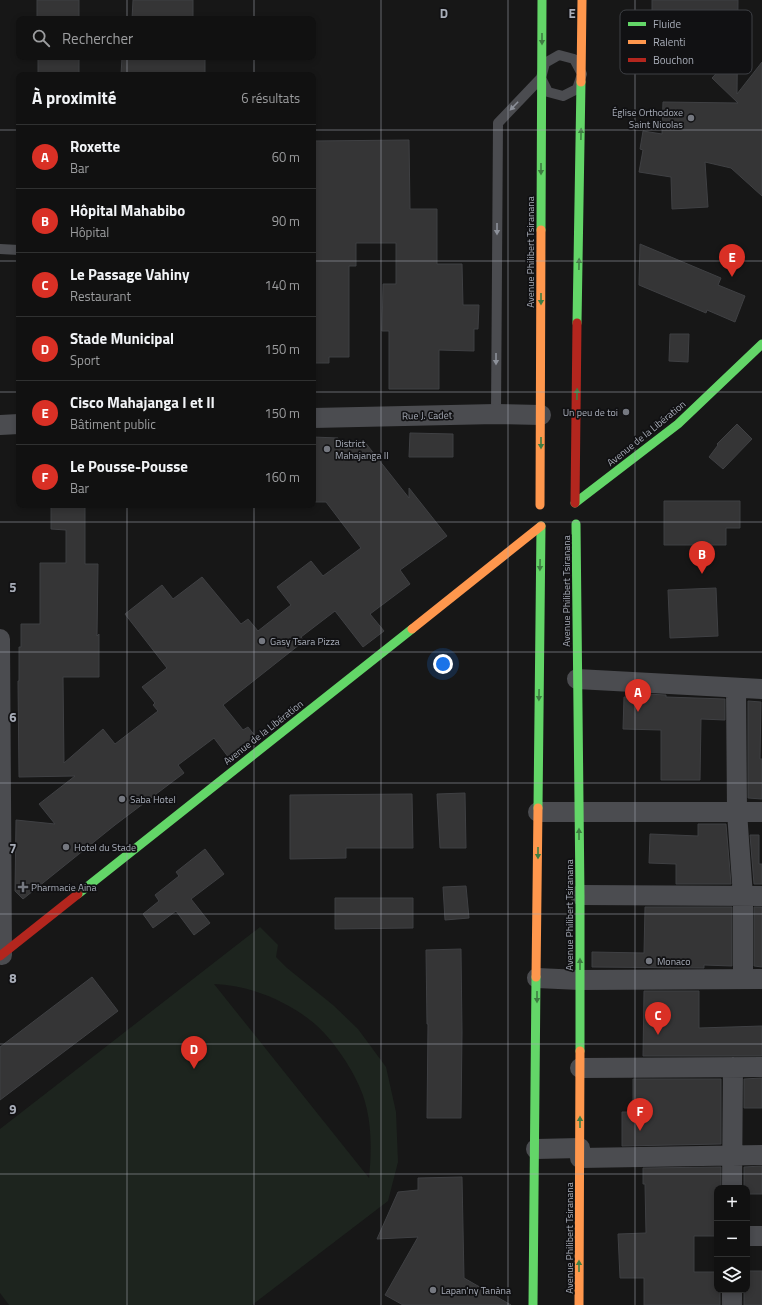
<!DOCTYPE html>
<html lang="fr">
<head>
<meta charset="utf-8">
<style>
	:root { --surface:#111; --page:#1a1a1a; --text:#f1f3f6; --muted:#9c9d9f; --line:#303131; --accent:#d93025 }
	body { margin:0; font-family:"Titillium Web",sans-serif; background:var(--page); color:var(--text) }
	.controls { position:absolute; right:12px; bottom:12px; display:grid; overflow:hidden; border-radius:8px; box-shadow:0 2px 6px #0003 }
	.controls button { width:36px; height:36px; display:grid; place-items:center; padding:0; border:0; border-bottom:1px solid var(--line); background:var(--surface); color:var(--text); font:20px sans-serif }
	.you { position:absolute; left:443px; top:664px; width:14px; height:14px; margin:-10px; border:3px solid #fff; border-radius:50%; background:#1a73e8; box-shadow:0 0 0 6px #1a73e833 }
	.badge { display:grid; place-items:center; width:26px; height:26px; border-radius:50%; background:var(--accent); color:#fff; font-size:13px; font-weight:700 }
	.pin { position:absolute; translate:-50% -33px; filter:drop-shadow(0 1px 2px #0008) }
	.pin::after { content:''; position:absolute; top:21px; width:14px; height:12px; background:inherit; clip-path:polygon(0 0,100% 0,50% 100%) }
	.list { margin:0; padding:0; list-style:none }
	h2 { display:flex; justify-content:space-between; align-items:center; height:52px; margin:0; padding:0 16px; font-size:17px }
	h2 small { font-size:13px; font-weight:400; color:var(--muted) }
	.list li { display:grid; grid-template-columns:26px 1fr auto; gap:12px; align-items:center; box-sizing:border-box; height:64px; padding:0 16px; border-top:1px solid var(--line) }
	.list b { display:block; font-size:15px; white-space:nowrap }
	.list p { margin:0; font-size:13px; white-space:nowrap; color:var(--muted) }
	.list em { font-size:13px; font-style:normal; color:var(--muted) }
	.icon { flex:none; width:22px; height:22px; fill:none; stroke:currentColor; stroke-width:2; stroke-linecap:round; stroke-linejoin:round }
	.map { position:relative; flex:none; width:762px; height:1305px; overflow:hidden }
	.search { position:absolute; background:var(--surface); box-shadow:0 2px 6px #0003; left:16px; top:16px; width:300px; height:44px; display:flex; align-items:center; gap:10px; box-sizing:border-box; padding:0 14px; border-radius:8px; color:var(--muted); font-size:15px }
	.panel { position:absolute; background:var(--surface); box-shadow:0 2px 6px #0003; left:16px; top:72px; width:300px; height:436px; border-radius:8px }
	.map>svg:first-child { display:block }
	.green { fill:#1d241e; fill-rule:evenodd }
	.building { fill:#353536; stroke:#3f4043 }
	.lines { fill:none; stroke-linecap:round; stroke-linejoin:round }
	.lane { stroke:#4b4c50; stroke-width:10 }
	.street { stroke:#4b4c50; stroke-width:20 }
	.fast { stroke:#63d668; stroke-width:9 }
	.slow { stroke:#ff974d; stroke-width:9 }
	.jam { stroke:#b3261e; stroke-width:9 }
	.oneway { fill:#3e7d42 }
	.oneway2 { fill:#8c9099 }
	.grid { fill:none; stroke:#a8adb8; stroke-width:1; stroke-opacity:0.55 }
	.poi-dot { fill:#757880; stroke:#111113; stroke-width:1.5 }
	.labels { text-anchor:middle; stroke-width:3.5; stroke-linejoin:round; paint-order:stroke }
	.poi-label { font-size:10px; fill:#a8adb8; stroke:#111113; text-anchor:start }
	.street-label { font-size:10px; fill:#a8adb8; stroke:#111113 }
	.key { fill:#111113; stroke:#3e4045; stroke-width:1 }
	.key-label { font-size:11px; fill:#a8adb8 }
	.grid-label { font-size:13px; text-anchor:middle; font-weight:bold; fill:#a8adb8; stroke:#111113; stroke-width:3.5; stroke-linejoin:round; paint-order:stroke }
</style>
</head>
<body>
<div class="map">
<svg width="762" height="1305" viewBox="0 0 762 1305">
	<rect width="100%" height="100%" fill="#171717"/>
	<!-- green -->
	<path class="green" d="M260,927L278,945L276,957L287,968L333,1005L358,1029L386,1067L396,1112L398,1162L388,1201L252,1305H9L0,1293V1129ZM214,984C249,985 288,1001 315,1024C332,1039 351,1066 360,1088C372,1115 372,1148 369,1178Z"/>
	<!-- building -->
	<path class="building" d="M37,0H79V19H37Z
		M133,0H193V19H132Z
		M652,0H738L737,94L762,62V196L731,168L705,162L708,207L672,209L671,177L639,172L643,150L640,149L643,131L662,134L663,102L738,103L712,78L735,54L657,60L655,40L652,39Z
		M38,57H79V75H38Z
		M122,57H205V75H121Z
		M409,140L410,209H437V264H462L463,305H479L478,329H474V351L439,350V389H389V331H382L383,284H396V243H356V266H349V357H329V363H313V281H314L315,238H313V141Z
		M640,244L721,278L718,285L745,296L735,322L707,310L706,313L639,285Z
		M670,334H689L688,362L669,361Z
		M737,424L752,439L723,469L709,457L718,445L717,444Z
		M410,433L453,434V457H409Z
		M313,437L338,438V441H364L409,498V488L447,536L400,570L410,584L370,614L384,631L363,647L335,611L301,637L304,641L223,705L243,730L248,727L256,737L229,758L214,738L178,765L184,773L115,825L23,899L15,891L16,820L55,824L39,804L75,776L19,777L18,681H19V647H21V624H40V563H66V530L51,529V505H85V564H98L97,636L99,634V677H63L64,763L103,729L115,744L158,711L153,705L155,703L142,687L167,668L125,614L162,585L173,599L202,577L241,624L248,619L258,631L291,605L277,587L311,561L323,576L361,548L326,502H313Z
		M664,501H740V528H726V545H664Z
		M716,588L718,636L670,638L668,590Z
		M646,694L666,695V697L725,699V720L701,719L700,780H661V730L623,729L624,697L646,698Z
		M748,701L761,702L760,759H762V799L748,798Z
		M465,793L466,848H440L437,794Z
		M412,794L413,848H346V858L290,859V795Z
		M698,824H726L731,884H676V864L649,863L650,834L698,836Z
		M750,835H759V864H762V884H754Z
		M205,849L224,874L191,899L210,923L194,935L176,911L153,928L143,914L159,901L155,895L179,876L176,872Z
		M466,886L469,918L445,920L443,887Z
		M335,898H413V928L335,929Z
		M645,907H732V966L704,965V968L592,967V952L644,953Z
		M754,907H762V967L754,966Z
		M461,949L462,1032L461,1118H427L428,1024H427L426,950Z
		M92,977L118,1011L0,1100V1047Z
		M644,991H699V1028L762,1026V1056H643Z
		M762,1078V1108H744V1079Z
		M633,1079H721V1144L622,1146V1112H633Z
		M762,1166V1194H747V1188H744V1167Z
		M721,1167V1188H717V1236H694V1272H717V1290H720V1305H644V1278H620L618,1234L646,1233L645,1184H643V1168Z
		M462,1177L464,1278L511,1305H403L385,1295L418,1237L377,1239L398,1192L418,1190V1178Z
		M747,1271H762V1305H744V1290H747Z"/>
	<g class="lines">
		<!-- lane -->
		<path class="lane" d="M559,55L574,59L582,74L577,89L563,96L548,92L541,78L545,63Z
			M0,249L19,250
			M496,414L498,123L540,79"/>
		<!-- street -->
		<path class="street" d="M313,418L496,414L541,415
			M0,425L19,424
			M0,639L2,955
			M577,679L762,689
			M736,688L737,812L743,896V979
			M538,812H762
			M580,895L762,896
			M537,978L580,980L762,979
			M580,1068L762,1067
			M536,1149L580,1148
			M580,1158L762,1155
			M732,1188L733,1067
			M747,1236H762
			M732,1305V1290"/>
		<!-- fast -->
		<path class="fast" d="M541,230L542,0
			M577,323L581,82
			M575,503L678,424L762,344
			M576,524L580,895V1051
			M538,808L541,526
			M78,894L412,629
			M533,1305L536,977"/>
		<!-- slow -->
		<path class="slow" d="M581,82L582,0
			M540,505L541,230
			M412,629L541,526
			M536,977L538,808
			M579,1305L580,1051"/>
		<!-- jam -->
		<path class="jam" d="M575,503L577,323
			M0,956L78,894"/>
	</g>
	<!-- one-way arrows -->
	<defs><path id="oneway-solid" d="M-6-.8H1V-3.2L6.5 0L1 3.2V.8H-6Z"/></defs>
	<g class="oneway">
		<use href="#oneway-solid" transform="translate(542 39) rotate(90)"/>
		<use href="#oneway-solid" transform="translate(581 134) rotate(-89)"/>
		<use href="#oneway-solid" transform="translate(541 169) rotate(90)"/>
		<use href="#oneway-solid" transform="translate(579 264) rotate(-89)"/>
		<use href="#oneway-solid" transform="translate(541 299) rotate(90)"/>
		<use href="#oneway-solid" transform="translate(577 394) rotate(-89)"/>
		<use href="#oneway-solid" transform="translate(541 443) rotate(90)"/>
		<use href="#oneway-solid" transform="translate(540 565) rotate(91)"/>
		<use href="#oneway-solid" transform="translate(539 695) rotate(91)"/>
		<use href="#oneway-solid" transform="translate(579 834) rotate(-90)"/>
		<use href="#oneway-solid" transform="translate(538 853) rotate(90)"/>
		<use href="#oneway-solid" transform="translate(580 964) rotate(-90)"/>
		<use href="#oneway-solid" transform="translate(537 997) rotate(90)"/>
		<use href="#oneway-solid" transform="translate(580 1122) rotate(-90)"/>
		<use href="#oneway-solid" transform="translate(579 1266) rotate(-90)"/>
	</g>
	<g class="oneway2">
		<use href="#oneway-solid" transform="translate(514 106) rotate(134)"/>
		<use href="#oneway-solid" transform="translate(497 229) rotate(90)"/>
		<use href="#oneway-solid" transform="translate(496 359) rotate(90)"/>
	</g>
	<!-- grid -->
	<path class="grid" d="M127,0V19M254,0V19M381,0V1305M508,0V1305M635,0V1305M127,57V75M254,57V75M0,130H19M313,130H762M0,261H19M313,261H762M0,392H19M313,392H762M127,505V1305M254,505V1305M0,522H762M0,652H762M0,783H762M0,914H762M0,1044H762M0,1174H762"/>
	<!-- markers -->
	<g class="poi-dot">
		<circle cx="691" cy="118" r="4"/>
		<circle cx="626" cy="412" r="4"/>
		<circle cx="327" cy="449" r="4"/>
		<circle cx="262" cy="641" r="4"/>
		<circle cx="122" cy="799" r="4"/>
		<circle cx="66" cy="847" r="4"/>
		<path d="M21 881h4v4h4v4h-4v4h-4v-4h-4v-4h4z"/>
		<circle cx="649" cy="961" r="4"/>
		<circle cx="433" cy="1290" r="4"/>
	</g>
	<g class="labels">
		<!-- poi labels -->
		<g class="poi-label">
			<text x="683" y="116" text-anchor="end">Église Orthodoxe<tspan x="683" dy="12">Saint Nicolas</tspan></text>
			<text x="618" y="416" text-anchor="end">Un peu de toi</text>
			<text x="335" y="447">District<tspan x="335" dy="12">Mahajanga II</tspan></text>
			<text x="270" y="645">Gasy Tsara Pizza</text>
			<text x="130" y="803">Saba Hotel</text>
			<text x="74" y="851">Hotel du Stade</text>
			<text x="31" y="891">Pharmacie Aina</text>
			<text x="657" y="965">Monaco</text>
			<text x="441" y="1294">Lapan'ny Tanàna</text>
		</g>
		<!-- street labels -->
		<g class="street-label">
			<text transform="translate(530 252) rotate(-90)" y="4">Avenue Philibert Tsiranana</text>
			<text transform="translate(427 415) rotate(-1)" y="4">Rue J. Cadet</text>
			<text transform="translate(646 433) rotate(-39)" y="4">Avenue de la Libération</text>
			<text transform="translate(566 591) rotate(-90)" y="4">Avenue Philibert Tsiranana</text>
			<text transform="translate(263 732) rotate(-38)" y="4">Avenue de la Libération</text>
			<text transform="translate(569 915) rotate(-90)" y="4">Avenue Philibert Tsiranana</text>
			<text transform="translate(569 1238) rotate(-90)" y="4">Avenue Philibert Tsiranana</text>
		</g>
	</g>
	<!-- legend -->
	<rect x="620" y="10" width="132" height="64" rx="6" class="key"/>
	<rect x="628" y="22" width="18" height="4" fill="#63d668"/>
	<rect x="628" y="40" width="18" height="4" fill="#ff974d"/>
	<rect x="628" y="58" width="18" height="4" fill="#b3261e"/>
	<g class="key-label">
		<text x="653" y="28">Fluide</text>
		<text x="653" y="46">Ralenti</text>
		<text x="653" y="64">Bouchon</text>
	</g>
	<g class="grid-label">
		<text x="444" y="18">D</text>
		<text x="572" y="18">E</text>
		<text x="13" y="592">5</text>
		<text x="13" y="722">6</text>
		<text x="13" y="853">7</text>
		<text x="13" y="983">8</text>
		<text x="13" y="1114">9</text>
	</g>
</svg>
<div class="controls">
<button>+</button>
<button>−</button>
<button><svg class="icon" aria-label="layers" viewBox="0 0 24 24"><path d="M12 4l9 5-9 5-9-5zM3 14l9 5 9-5"/></svg></button>
</div>
<div class="you"></div>
<div class="pin badge" style="left:638px;top:712px">A</div>
<div class="pin badge" style="left:702px;top:574px">B</div>
<div class="pin badge" style="left:658px;top:1035px">C</div>
<div class="pin badge" style="left:194px;top:1069px">D</div>
<div class="pin badge" style="left:732px;top:277px">E</div>
<div class="pin badge" style="left:640px;top:1131px">F</div>
<div class="search"><svg class="icon" aria-label="search" viewBox="0 0 24 24"><circle cx="10" cy="10" r="6"/><path d="M15 15l6 6"/></svg>Rechercher</div>
<section class="panel">
<h2>À proximité<small>6 résultats</small></h2>
<ul class="list">
<li><span class="badge">A</span><div><b>Roxette</b><p>Bar</p></div><em>60 m</em></li>
<li><span class="badge">B</span><div><b>Hôpital Mahabibo</b><p>Hôpital</p></div><em>90 m</em></li>
<li><span class="badge">C</span><div><b>Le Passage Vahiny</b><p>Restaurant</p></div><em>140 m</em></li>
<li><span class="badge">D</span><div><b>Stade Municipal</b><p>Sport</p></div><em>150 m</em></li>
<li><span class="badge">E</span><div><b>Cisco Mahajanga I et II</b><p>Bâtiment public</p></div><em>150 m</em></li>
<li><span class="badge">F</span><div><b>Le Pousse-Pousse</b><p>Bar</p></div><em>160 m</em></li>
</ul>
</section>
</div>
</body>
</html>
